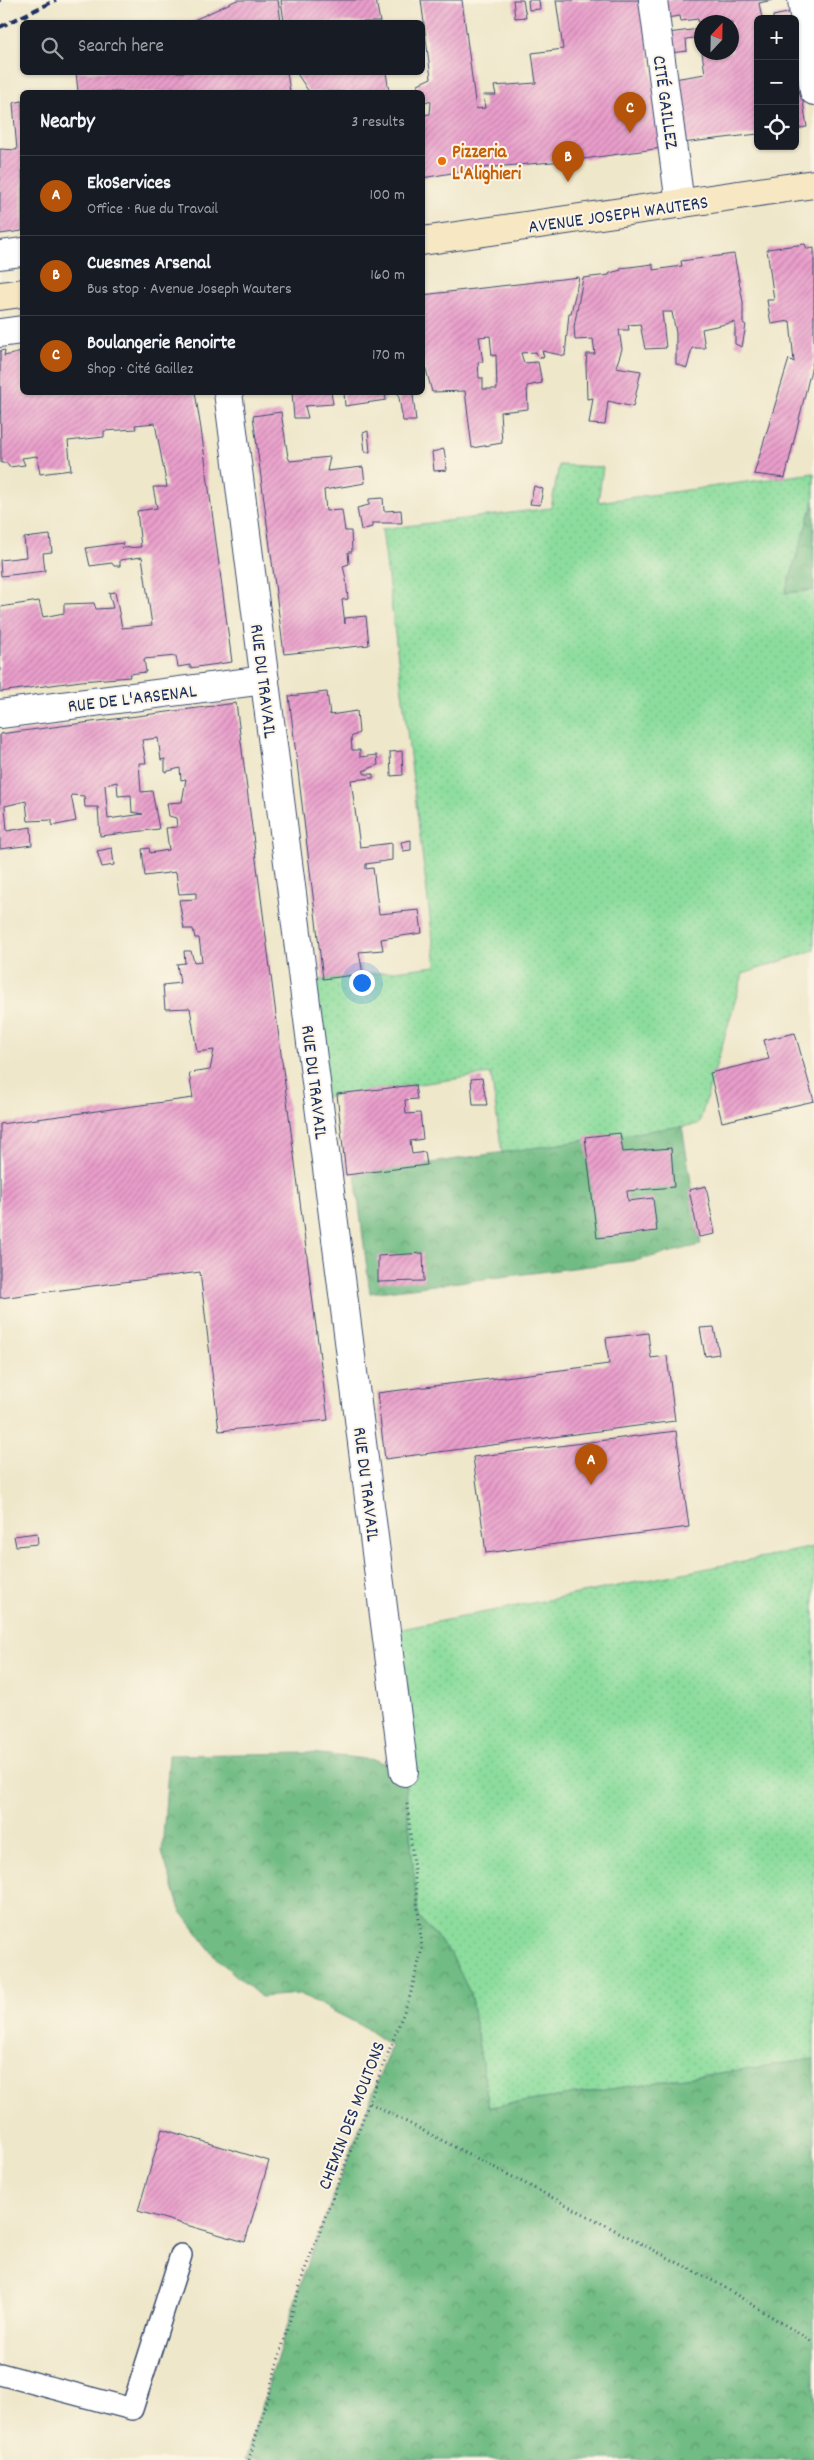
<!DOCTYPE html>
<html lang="en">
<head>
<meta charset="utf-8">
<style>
	:root { --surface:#171b24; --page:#242831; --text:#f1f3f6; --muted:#9ea1a6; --line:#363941; --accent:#b45309 }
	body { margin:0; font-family:Dekko,sans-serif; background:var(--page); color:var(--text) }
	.controls { position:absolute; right:15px; top:15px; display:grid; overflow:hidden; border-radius:8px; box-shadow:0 1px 4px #0004 }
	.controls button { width:45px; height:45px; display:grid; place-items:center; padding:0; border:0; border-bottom:1px solid var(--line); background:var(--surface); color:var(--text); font:25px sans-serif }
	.compass { position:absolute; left:694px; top:15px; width:45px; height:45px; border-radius:50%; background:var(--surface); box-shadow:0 1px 4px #0004; rotate:22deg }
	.you { position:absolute; left:361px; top:982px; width:18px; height:18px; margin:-12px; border:4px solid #fff; border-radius:50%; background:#1a73e8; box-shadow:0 0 0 8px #1a73e833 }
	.badge { display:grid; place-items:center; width:32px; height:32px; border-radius:50%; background:var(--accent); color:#fff; font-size:16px; font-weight:700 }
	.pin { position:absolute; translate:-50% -41px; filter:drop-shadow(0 1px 2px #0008) }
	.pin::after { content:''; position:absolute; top:26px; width:18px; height:15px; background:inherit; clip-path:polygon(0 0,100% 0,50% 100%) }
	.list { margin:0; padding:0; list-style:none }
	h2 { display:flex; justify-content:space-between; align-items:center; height:65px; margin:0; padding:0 20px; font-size:21px }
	h2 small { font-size:16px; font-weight:400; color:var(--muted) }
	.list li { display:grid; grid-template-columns:32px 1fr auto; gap:15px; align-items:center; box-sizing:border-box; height:80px; padding:0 20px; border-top:1px solid var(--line) }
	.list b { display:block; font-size:19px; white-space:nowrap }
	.list p { margin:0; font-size:16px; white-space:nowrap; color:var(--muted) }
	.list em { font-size:16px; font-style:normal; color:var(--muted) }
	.icon { flex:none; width:28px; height:28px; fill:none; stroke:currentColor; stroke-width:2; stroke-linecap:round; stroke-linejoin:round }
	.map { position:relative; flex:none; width:814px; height:2460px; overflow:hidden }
	.search { position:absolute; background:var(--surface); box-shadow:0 1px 4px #0004; left:20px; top:20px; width:405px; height:55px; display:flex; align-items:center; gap:12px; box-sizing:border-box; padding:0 18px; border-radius:8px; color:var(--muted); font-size:19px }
	.panel { position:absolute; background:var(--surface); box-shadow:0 1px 4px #0004; left:20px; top:90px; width:405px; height:305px; border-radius:8px }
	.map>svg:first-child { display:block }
	.grass { fill:url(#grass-dots); stroke:#54867e }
	.forest { fill:url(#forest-crowns); stroke:#467671 }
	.building { fill:url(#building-hatch); fill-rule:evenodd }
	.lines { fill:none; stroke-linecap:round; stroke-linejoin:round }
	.lane-casing { stroke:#3b4b6e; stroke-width:24 }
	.street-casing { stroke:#3b4b6e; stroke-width:30 }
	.secondary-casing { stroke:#3b4b6e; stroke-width:30 }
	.path { stroke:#3b4b6e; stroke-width:3; stroke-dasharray:1 4; stroke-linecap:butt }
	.lane { stroke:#fff; stroke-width:21 }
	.street { stroke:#fff; stroke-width:28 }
	.secondary { stroke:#f7e8c3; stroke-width:28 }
	.rail { stroke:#1b2f5e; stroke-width:4; stroke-dasharray:8 4; stroke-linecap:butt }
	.food-dot { fill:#e8710a; stroke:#fcf5e5; stroke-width:2 }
	.labels { text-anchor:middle; stroke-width:4; stroke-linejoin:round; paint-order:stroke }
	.street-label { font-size:19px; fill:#1b2f5e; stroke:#fcf5e5 }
	.food-label { font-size:19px; font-weight:bold; fill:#c56008; stroke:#fcf5e5; text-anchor:start }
</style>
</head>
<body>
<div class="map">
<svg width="814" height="2460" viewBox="0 0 814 2460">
	<defs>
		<pattern id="grass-dots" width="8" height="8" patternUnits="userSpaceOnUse" patternTransform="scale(1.25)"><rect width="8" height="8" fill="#8cdd9d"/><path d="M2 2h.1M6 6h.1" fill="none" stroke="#78be8a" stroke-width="1.8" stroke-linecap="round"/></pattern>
		<pattern id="forest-crowns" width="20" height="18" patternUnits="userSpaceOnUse" patternTransform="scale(1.25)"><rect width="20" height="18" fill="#71bc84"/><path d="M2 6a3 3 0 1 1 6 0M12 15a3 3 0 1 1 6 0" fill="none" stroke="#5c996f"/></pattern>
		<pattern id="building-hatch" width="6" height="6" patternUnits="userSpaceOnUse" patternTransform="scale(1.25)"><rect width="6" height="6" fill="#ea9ecb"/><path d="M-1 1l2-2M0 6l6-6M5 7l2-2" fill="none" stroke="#bd81a8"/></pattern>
	</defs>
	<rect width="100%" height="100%" fill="#fcf5e5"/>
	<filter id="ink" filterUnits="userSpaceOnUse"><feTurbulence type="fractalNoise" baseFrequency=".02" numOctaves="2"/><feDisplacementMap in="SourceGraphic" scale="10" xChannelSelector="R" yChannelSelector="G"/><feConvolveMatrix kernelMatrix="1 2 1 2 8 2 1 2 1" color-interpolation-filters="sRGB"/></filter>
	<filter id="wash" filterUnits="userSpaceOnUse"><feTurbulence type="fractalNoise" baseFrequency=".0096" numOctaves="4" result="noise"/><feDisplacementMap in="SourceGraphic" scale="20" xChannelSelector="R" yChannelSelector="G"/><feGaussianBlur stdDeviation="1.12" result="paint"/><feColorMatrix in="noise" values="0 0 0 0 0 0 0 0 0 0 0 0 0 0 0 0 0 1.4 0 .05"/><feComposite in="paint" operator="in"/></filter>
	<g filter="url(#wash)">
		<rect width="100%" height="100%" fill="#eee7ca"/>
		<!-- grass -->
		<path class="grass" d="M559,465L603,467L598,502L814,473V501L785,593L814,590V950L743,974L699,1124L502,1153L491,1074L318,1098L303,982L436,966L382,529L551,508Z
			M814,1547V2059L489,2107L470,1993L451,1954L418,1916L404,1772L386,1632Z"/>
		<!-- forest -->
		<path class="forest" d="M814,501V590L785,593Z
			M682,1126L701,1245L638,1260L370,1293L355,1174Z
			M310,1753L376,1760L404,1772L418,1916L451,1954L470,1993L489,2107L814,2059V2460H245L304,2272L391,2046L364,2027L300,1994L261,1997L217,1959L180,1910L162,1852L169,1755Z"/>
		<g id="blocks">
			<!-- building -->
			<path class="building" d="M237,0H278L281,22H190Z
				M281,0H376L380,22H284Z
				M421,0H462L476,109L485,108L483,95H496L494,86L536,83L532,53L563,49L556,0H642L662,148L576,160L482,168L422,178V115L430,114L431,102L422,101V92H417L418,84L431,78Z
				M513,0H523L526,17L515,18Z
				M528,0H539L540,9L529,10Z
				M663,0H773L759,3L762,19H758V134L682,143L674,79L705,74L702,52H732V22H702V37L686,39L687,51L670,53L668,33L699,29L698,19L681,21L680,16L666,18Z
				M792,12L793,19H773V16Z
				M795,51L807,127L795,129Z
				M76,72H287L290,92H78Z
				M296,72H386L389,92H309Z
				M22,101V231L0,234V149L17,150L13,103Z
				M805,244L807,249L814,248V357L785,478L754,474L789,359L794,362L790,321L771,324L767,300H774L767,249Z
				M734,254L743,302V323L746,325L742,347L735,344V322L702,329L705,348H692L687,368L676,364V333L672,312H662L666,348L645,349L640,324L628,325L629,330H619L622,349L616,367L641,371L633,407L608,401L605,425L589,424L593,398L587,399L586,364L587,354H595L593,339L575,340L574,327L583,278L609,275L610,273L621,270V268L653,264V270L682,266L681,261Z
				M579,277L571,313H569L565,356L542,351L544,357L538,358L536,352L521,353L524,363L538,362L542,383L527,386L528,409L500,412L502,443L472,448L465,391L432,392L422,354V295ZM490,336L492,356L496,355L497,389H483V378H479L478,362H483L479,337Z
				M5,350L4,356L22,352V392H195L201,429L232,662L190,668V665L178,667L176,656L144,659L146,672L129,674L130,677L81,681L0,692V607L39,601L43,617L64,613V604L94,603L96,609L113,608L109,593L115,592L122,628L152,625L142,557L120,560V566H114L112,563L90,566L86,548L123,543L122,548L141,547L137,511L157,508L153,487H167L155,423L135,425L136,429L104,431V437L68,441L71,470L40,474L37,456L22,458L25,465L9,467L7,463H1L0,351Z
				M292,392H331L333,404L305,406L308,418H294Z
				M344,392H385L386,400L345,406Z
				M398,392H419L420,394L413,395L416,421H403Z
				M281,412L288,457L290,461L330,457L327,471L363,467L365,483L324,490L326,511L342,510L345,531H351L352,552H348L349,564L343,566L346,579L348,599L342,600L345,624V618L366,616L369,645L284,654L253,416Z
				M368,431L370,452H365L363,433Z
				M444,449L447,470L434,471L432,452Z
				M534,486L543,489L540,505L530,504Z
				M383,498L384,511L401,510L402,523H372V527L361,530L357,508L369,505V499Z
				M50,535L52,552L43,553L45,571L1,576L0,560L26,557L24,538Z
				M327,692L330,715L357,711L359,733L351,737L352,750H360V757L377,755L378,765L363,771L365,774H373V778L351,780L360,847L392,843V860L366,864V869L373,868L379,914L419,910L422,933L381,939L383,950L359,952L363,974L323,979L289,696Z
				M236,703L328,1420L219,1431L200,1272L0,1298V1124L193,1098L189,1073L210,1070L214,1050L197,1052L190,1008L165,1009L163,985L180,983L177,964L185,963L184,951H191L194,962L202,961L199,938H195L193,929H184L179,900L196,899V893L179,894L176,872L145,876L142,849L149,848L150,853L169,850L166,828L177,827L176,818L169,816L167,803L182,802L186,779L181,780L180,768L165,772V759L161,760L158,738L142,740L146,763H139L141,792L152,791L159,829L100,836L98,807H85L84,796L71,795L76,821L52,826V820L28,821L26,801L5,806L7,831L31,827L32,845L0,849V734ZM117,782L118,796L131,795L132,812L143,814L108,819L105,785Z
				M402,751L403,775L391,776L390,752Z
				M411,840V850L403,851L401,842Z
				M112,848L114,865L102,867L97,851Z
				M795,1033L814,1101L722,1122L710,1073L769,1059L764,1040Z
				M482,1078L487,1105H473L471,1079Z
				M415,1085L417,1099L405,1100L406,1114L420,1113L423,1139L410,1141L412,1154L425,1152L427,1165L346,1175L337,1094Z
				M620,1133L623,1152L671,1148L674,1187L627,1191L628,1201L653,1198L657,1231L597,1238L585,1137Z
				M706,1186L715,1234L699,1237L689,1190Z
				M423,1253L424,1281L378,1282V1256Z
				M714,1327L719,1354L705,1356L700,1328Z
				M648,1333L651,1358L667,1356L675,1421L385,1459L377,1393L609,1364L606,1338Z
				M676,1431L689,1527L486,1553L473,1457Z
				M37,1533L38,1544L16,1546L14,1536Z
				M162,2129L269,2161L245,2242L138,2211Z"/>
		</g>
	</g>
	<g filter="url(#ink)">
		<use href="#blocks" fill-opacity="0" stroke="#3b4b6e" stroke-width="1"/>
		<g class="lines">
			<defs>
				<path id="lane" d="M0,2374L132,2409L181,2255"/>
				<path id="street" d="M653,0L680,204
					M802,0L814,91
					M0,255L22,252
					M0,333L22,330
					M228,392L404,1772
					M0,714L265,680"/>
				<path id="secondary" d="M422,241L814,184
					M0,296L22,293"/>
			</defs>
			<!-- lane casing -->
			<use href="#lane" class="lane-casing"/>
			<!-- street casing -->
			<use href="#street" class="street-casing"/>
			<!-- secondary casing -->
			<use href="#secondary" class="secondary-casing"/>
			<!-- path -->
			<path class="path" d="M370,2103L719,2284L814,2343
				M249,2460L304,2272L410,1996L422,1949L407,1802"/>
			<!-- lane -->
			<use href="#lane" class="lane"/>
			<!-- street -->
			<use href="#street" class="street"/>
			<!-- secondary -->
			<use href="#secondary" class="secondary"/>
			<!-- rail -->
			<path class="rail" d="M0,0H1
				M0,27L56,0"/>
		</g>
	</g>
	<!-- markers -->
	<circle class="food-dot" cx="442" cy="161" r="5"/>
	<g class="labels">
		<!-- street labels -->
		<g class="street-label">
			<text transform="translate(667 102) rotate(82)" y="7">CITÉ GAILLEZ</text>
			<text transform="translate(618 213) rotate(-8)" y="7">AVENUE JOSEPH WAUTERS</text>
			<text transform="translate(265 681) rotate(83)" y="7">RUE DU TRAVAIL</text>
			<text transform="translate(132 697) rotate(-7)" y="7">RUE DE L'ARSENAL</text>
			<text transform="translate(316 1082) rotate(83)" y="7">RUE DU TRAVAIL</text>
			<text transform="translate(368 1484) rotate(83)" y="7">RUE DU TRAVAIL</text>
			<text transform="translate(350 2115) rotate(-69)" y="7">CHEMIN DES MOUTONS</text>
		</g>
		<!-- food labels -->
		<g class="food-label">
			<text x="452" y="157">Pizzeria<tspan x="452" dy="22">L'Alighieri</tspan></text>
		</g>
	</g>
</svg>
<div class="controls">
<button>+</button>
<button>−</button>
<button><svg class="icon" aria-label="locate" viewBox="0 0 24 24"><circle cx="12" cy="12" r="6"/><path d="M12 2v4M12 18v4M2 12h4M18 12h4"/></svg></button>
</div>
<svg class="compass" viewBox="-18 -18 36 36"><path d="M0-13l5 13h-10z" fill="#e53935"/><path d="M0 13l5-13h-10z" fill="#9ea1a6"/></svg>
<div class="you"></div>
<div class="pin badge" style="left:591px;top:1485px">A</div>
<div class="pin badge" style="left:568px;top:182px">B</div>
<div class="pin badge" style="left:630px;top:133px">C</div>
<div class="search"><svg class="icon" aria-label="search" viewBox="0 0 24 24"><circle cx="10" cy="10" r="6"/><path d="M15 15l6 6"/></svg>Search here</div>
<section class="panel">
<h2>Nearby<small>3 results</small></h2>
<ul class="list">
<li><span class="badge">A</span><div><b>EkoServices</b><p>Office · Rue du Travail</p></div><em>100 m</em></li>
<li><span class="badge">B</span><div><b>Cuesmes Arsenal</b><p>Bus stop · Avenue Joseph Wauters</p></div><em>160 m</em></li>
<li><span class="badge">C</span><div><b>Boulangerie Renoirte</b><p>Shop · Cité Gaillez</p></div><em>170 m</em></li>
</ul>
</section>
</div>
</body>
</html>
